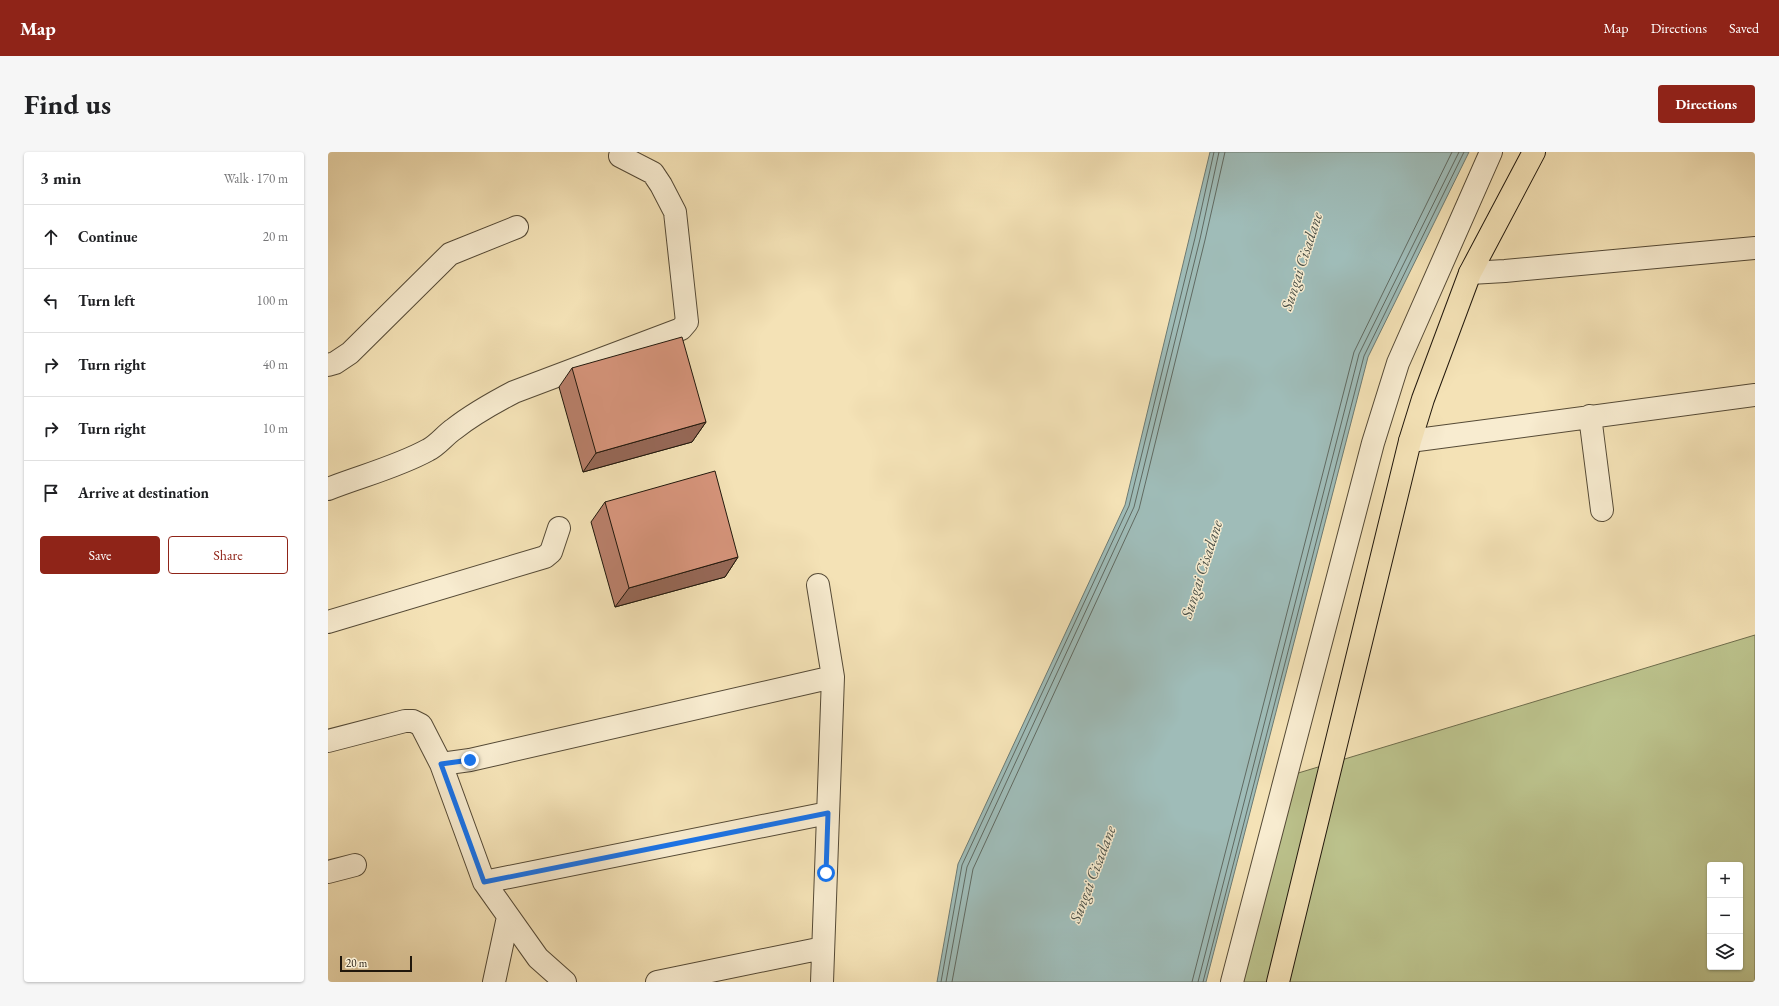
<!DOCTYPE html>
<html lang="en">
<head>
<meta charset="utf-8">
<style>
	:root { --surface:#fff; --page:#f6f6f6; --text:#202124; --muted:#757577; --line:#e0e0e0; --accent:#8f2418 }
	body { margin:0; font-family:"EB Garamond",serif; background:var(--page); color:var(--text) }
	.controls { position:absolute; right:12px; bottom:12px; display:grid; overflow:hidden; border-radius:4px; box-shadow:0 1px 3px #0004 }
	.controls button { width:36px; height:36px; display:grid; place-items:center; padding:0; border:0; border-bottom:1px solid var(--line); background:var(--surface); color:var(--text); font:20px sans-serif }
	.scale { position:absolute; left:12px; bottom:10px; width:72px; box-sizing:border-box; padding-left:4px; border:2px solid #20170c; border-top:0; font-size:11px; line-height:14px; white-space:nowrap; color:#20170c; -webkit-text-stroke:3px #f8ecd0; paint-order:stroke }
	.stop { position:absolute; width:12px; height:12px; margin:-9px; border:3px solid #1a73e8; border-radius:50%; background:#fff }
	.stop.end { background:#1a73e8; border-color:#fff; box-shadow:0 1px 4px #0008 }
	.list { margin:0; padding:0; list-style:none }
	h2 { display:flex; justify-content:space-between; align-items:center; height:52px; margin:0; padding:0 16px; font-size:17px }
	h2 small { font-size:13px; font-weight:400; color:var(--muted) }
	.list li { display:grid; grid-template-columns:26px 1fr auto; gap:12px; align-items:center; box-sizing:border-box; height:64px; padding:0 16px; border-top:1px solid var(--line) }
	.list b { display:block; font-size:15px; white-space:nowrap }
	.list em { font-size:13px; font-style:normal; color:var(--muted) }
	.actions { display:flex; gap:8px; padding:12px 16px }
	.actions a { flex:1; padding:9px 0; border:1px solid var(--accent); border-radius:4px; text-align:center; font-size:14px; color:var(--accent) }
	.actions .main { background:var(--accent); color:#fff }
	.icon { flex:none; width:22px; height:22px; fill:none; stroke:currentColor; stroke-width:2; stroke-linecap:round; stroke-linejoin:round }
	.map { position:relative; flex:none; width:1427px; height:830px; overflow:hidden; border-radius:4px }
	header { display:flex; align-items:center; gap:24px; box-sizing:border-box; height:56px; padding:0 20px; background:var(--accent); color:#fff }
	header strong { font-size:19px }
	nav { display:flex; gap:22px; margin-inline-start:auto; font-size:14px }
	.intro { display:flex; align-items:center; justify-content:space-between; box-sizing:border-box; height:96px; padding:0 24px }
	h1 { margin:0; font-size:28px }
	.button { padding:10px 18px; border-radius:4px; background:var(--accent); color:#fff; font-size:14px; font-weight:700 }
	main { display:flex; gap:24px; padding:0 24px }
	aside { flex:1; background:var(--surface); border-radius:4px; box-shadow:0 1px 3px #0004 }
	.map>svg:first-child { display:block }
	.green { fill:#bcc38d; stroke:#6e6d4c; fill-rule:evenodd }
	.water { fill:#9fbcb8; stroke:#6c7a73 }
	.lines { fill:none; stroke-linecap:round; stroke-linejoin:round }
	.shore { stroke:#606a62; stroke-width:1 }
	.minor-casing { stroke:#554a36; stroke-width:24 }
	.major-casing { stroke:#20170c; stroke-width:24 }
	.minor { stroke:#f8ecd0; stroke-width:22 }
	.major { stroke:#f4e2b6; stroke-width:22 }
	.wall { fill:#b9806b; stroke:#20170c }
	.shaded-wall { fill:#966857; stroke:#20170c }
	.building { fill:#d7957c; stroke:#20170c }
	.route { stroke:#1a73e8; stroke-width:5 }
	.labels { text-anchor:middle; stroke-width:3; stroke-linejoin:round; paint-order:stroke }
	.water-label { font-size:16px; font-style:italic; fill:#4c5148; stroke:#f8ecd0 }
</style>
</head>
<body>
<header>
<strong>Map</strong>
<nav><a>Map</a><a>Directions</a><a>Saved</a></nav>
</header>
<div class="intro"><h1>Find us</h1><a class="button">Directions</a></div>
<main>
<aside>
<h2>3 min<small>Walk · 170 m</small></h2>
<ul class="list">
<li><svg class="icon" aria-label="ahead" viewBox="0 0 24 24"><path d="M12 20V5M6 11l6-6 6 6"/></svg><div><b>Continue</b></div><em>20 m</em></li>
<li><svg class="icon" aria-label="left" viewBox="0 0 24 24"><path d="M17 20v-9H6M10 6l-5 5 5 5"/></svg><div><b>Turn left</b></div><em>100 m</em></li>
<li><svg class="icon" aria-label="right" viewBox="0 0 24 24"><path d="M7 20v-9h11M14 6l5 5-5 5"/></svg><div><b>Turn right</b></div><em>40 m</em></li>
<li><svg class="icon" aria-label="right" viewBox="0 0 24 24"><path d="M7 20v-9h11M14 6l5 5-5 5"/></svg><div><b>Turn right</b></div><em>10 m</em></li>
<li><svg class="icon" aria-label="arrive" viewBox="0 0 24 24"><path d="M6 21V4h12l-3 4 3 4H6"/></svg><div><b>Arrive at destination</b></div></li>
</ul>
<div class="actions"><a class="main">Save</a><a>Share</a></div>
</aside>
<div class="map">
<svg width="1427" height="830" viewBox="0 0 1427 830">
	<rect width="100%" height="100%" fill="#f4e2b6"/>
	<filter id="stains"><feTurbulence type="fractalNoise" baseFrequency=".005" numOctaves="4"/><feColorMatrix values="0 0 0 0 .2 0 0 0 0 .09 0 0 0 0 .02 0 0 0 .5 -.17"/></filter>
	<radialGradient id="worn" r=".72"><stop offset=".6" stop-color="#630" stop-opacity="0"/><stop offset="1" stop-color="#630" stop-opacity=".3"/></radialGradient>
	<!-- green -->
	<path class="green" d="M1427,483V830H914L967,622ZM1382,713H1412V815H1382Z"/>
	<!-- water -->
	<path class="water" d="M882,0H1141L1040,205L878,830H609L630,712L797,353Z"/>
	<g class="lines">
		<!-- shore -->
		<path class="shore" d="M613,830L634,713L801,354L867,86L886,0
			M618,830L639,715L806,355L872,87L891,0
			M624,830L645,717L811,357L877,88L897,0
			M864,830L1026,200L1124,0
			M870,830L1031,202L1131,0
			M875,830L1036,204L1136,0"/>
		<defs>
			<path id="minor" d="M1142,121L1177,119L1427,96
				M0,213L7,211L22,201L122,102L189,75
				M1262,264L1274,358
				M1082,289L1427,243
				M0,337C33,324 69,315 100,298C110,293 117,283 126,277C145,262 165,251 186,240L353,177L359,170L347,60L333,33L325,21L292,4
				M490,433L505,525L494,830
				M0,470L217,405L223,400L231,376
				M0,589L77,569H85L93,573L113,612L156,730L210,806L237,830
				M113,612L142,608L505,525
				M0,720L27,713
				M156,730L500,661
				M166,830L180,765
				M329,830L495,796
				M904,830L1045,291L1070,211L1163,0"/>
			<path id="major" d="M950,830L1082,289L1095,247L1142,121L1206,0"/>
		</defs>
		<!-- minor casing -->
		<use href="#minor" class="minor-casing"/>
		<!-- major casing -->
		<use href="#major" class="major-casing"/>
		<!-- minor -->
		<use href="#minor" class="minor"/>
		<!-- major -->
		<use href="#major" class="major"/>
	</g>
	<!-- wall -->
	<path class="wall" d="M244,216L378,270L364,290L255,320L231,235Z
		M277,350L410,405L397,425L287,455L263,370Z"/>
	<!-- shaded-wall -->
	<path class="shaded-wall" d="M378,270L364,290L255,320L268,301Z
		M410,405L397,425L287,455L301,436Z"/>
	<!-- building -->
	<path class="building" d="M354,185L378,270L268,301L244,216Z
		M387,319L410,405L301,436L277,350Z"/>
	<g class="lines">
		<!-- route -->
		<path class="route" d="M142,608L113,612L156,730L500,661L498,721"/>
	</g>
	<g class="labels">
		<!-- water labels -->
		<g class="water-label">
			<text transform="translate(973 109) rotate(-72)" y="6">Sungai Cisadane</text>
			<text transform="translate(873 417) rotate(-72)" y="6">Sungai Cisadane</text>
			<text transform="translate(764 722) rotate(-69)" y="6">Sungai Cisadane</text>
		</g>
	</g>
	<rect width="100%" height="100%" filter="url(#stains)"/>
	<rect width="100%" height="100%" fill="url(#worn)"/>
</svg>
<div class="controls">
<button>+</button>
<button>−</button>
<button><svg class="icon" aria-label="layers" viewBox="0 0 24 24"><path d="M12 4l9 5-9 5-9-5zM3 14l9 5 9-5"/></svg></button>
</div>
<div class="scale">20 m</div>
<div class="stop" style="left:498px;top:721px"></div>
<div class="stop end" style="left:142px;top:608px"></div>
</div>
</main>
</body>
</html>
